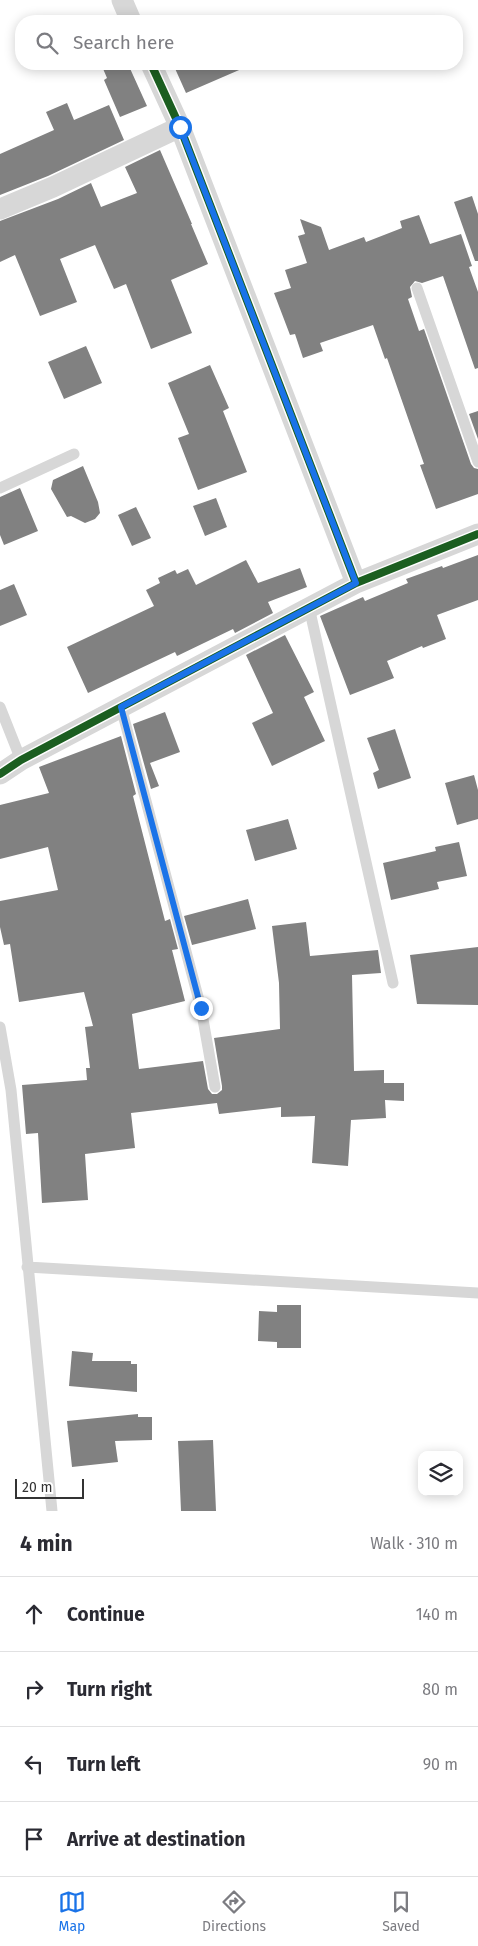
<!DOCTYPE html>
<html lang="en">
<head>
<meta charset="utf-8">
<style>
	:root { --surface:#fff; --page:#f2f2f3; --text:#2b2b33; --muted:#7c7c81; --line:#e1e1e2; --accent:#1a73e8 }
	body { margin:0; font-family:"Fira Sans",sans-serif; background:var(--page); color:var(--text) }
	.controls { position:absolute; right:15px; bottom:15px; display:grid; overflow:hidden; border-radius:10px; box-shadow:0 2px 12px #0003 }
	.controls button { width:45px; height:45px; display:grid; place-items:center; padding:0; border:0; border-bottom:1px solid var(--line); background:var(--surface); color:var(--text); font:25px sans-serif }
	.scale { position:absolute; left:15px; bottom:12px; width:69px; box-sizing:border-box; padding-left:5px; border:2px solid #333; border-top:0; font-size:14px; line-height:18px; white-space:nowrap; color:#333; -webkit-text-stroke:4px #fff; paint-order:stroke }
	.stop { position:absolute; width:15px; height:15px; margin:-11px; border:4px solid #1a73e8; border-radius:50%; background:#fff }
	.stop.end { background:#1a73e8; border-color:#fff; box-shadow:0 1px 5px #0008 }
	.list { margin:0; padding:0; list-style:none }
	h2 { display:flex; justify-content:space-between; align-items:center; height:65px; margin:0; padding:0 20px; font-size:21px }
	h2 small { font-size:16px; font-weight:400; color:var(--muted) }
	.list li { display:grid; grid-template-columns:32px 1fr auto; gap:15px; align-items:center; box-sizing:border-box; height:75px; padding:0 20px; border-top:1px solid var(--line) }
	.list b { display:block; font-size:19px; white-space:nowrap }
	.list em { font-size:16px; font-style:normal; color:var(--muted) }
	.icon { flex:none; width:28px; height:28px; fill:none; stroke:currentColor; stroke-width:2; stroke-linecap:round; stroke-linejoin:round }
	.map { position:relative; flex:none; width:478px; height:1511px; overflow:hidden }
	.search { position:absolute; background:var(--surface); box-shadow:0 2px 12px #0003; left:15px; right:15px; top:15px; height:55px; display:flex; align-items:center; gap:12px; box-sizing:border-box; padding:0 18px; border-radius:20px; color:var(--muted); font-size:19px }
	.sheet { height:365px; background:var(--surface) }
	nav { display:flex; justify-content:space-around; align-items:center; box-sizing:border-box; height:70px; border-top:1px solid var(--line); background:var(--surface); font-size:14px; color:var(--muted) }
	nav a { display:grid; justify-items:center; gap:2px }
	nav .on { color:var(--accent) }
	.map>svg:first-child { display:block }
	.building { fill:#818181 }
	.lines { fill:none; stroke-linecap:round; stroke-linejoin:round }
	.lane { stroke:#d7d7d7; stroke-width:11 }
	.street { stroke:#d7d7d7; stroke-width:21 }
	.cycleway-casing { stroke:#fff; stroke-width:11 }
	.cycleway { stroke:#1b5e20; stroke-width:8 }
	.route { stroke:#1a73e8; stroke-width:6 }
</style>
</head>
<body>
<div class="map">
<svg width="478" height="1511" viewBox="0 0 478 1511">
	<rect width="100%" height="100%" fill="#fff"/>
	<!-- building -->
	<path class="building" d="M101,64H128L147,106L120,117L104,80L107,78Z
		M173,64H253L186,93Z
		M67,103L74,120L109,105L124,140L48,176L0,195V154L54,130L46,112Z
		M160,150L192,224H191L208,264L171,280L192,333L151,349L126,284L114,289L95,245L60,259L77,302L40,316L15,255L0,262V221L58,199L91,183L101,207L137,193L125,167Z
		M472,196L478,214V261H475L454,202Z
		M419,215L430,244L461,234L472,266L469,267L478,292V368L475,369L443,276L422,283L415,281L410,287L412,297L408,299L419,331L424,329L471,464L474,468L478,469V494L436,509L420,465L424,464L387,358L385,359L373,325L320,343L323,351L303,358L295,334L290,335L274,293L291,288L285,270L307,263L298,236L305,234L300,219L321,227L329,250L364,237L366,242L402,228L400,221Z
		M86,346L102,383L64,399L48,362Z
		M210,365L229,408L223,411L247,472L198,490L178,438L189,434L168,383Z
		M478,411V439L469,414Z
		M83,466L98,502L100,513L95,519L85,523L71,516L67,517L51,489L53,480Z
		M20,488L38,531L4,545L0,535V497Z
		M216,498L227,527L205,536L193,506Z
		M136,507L151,538L132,546L118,515Z
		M478,555V600L437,615L446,639L423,648L422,646L387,661L394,678L350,695L320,616L363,597L365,601L408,583L406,579L442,566L443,568Z
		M246,560L258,583L300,568L307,587L268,602L273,613L235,633L233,629L177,656L175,652L88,693L67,647L154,606L146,590L160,583L158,578L175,570L177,574L188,569L196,585Z
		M14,584L27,615L0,626V590Z
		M285,635L314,692L304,697L325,741L272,766L252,723L273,713L246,655Z
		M165,712L180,752L150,763L159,786L151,789L133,724Z
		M395,729L411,778L378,789L373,773L379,770L367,738Z
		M121,736L136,794L133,796L165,921L170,919L178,949L172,950L185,1001L132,1014L139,1069L203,1061L208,1089L212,1094H217L222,1090V1086L214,1038L280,1029L279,983L272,926L306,922L310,956L378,950L381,973L352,975L354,1071L384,1070V1083H404V1101L385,1100L386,1118L351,1120L348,1166L312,1163L315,1116L281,1117V1107L219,1114L217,1103L131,1113L135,1148L85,1154L88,1200L42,1203L38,1133L26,1134L22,1085L87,1080L86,1068H90L85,1027L93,1026L84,992L19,1002L10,944L4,945L0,927V901L58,890L48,847L0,859V805L49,793L39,767Z
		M474,775L478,790V819L457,825L445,783Z
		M288,819L297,849L255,861L246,830Z
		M459,842L467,876L437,882L439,889L391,900L383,863L436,851L435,847Z
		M248,899L256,929L192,945L184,916Z
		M478,947V1005L417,1004L410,955Z
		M277,1305H301V1348H277V1342L258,1341L259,1311L277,1312Z
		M72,1351L93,1353L92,1361H131V1364H137V1392L69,1386Z
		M138,1414V1417H152V1440L115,1441L118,1462L72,1467L67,1421Z
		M213,1440L216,1511H181L178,1441Z"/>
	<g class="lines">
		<!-- lane -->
		<path class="lane" d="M417,288L478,462
			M0,488L74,454
			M309,607L393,983
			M0,707L21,760
			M121,707L201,1008L215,1087
			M0,1027L11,1090L52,1511
			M27,1267L478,1293"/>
		<!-- street -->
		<path class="street" d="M122,0L131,21
			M151,64L180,127L356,583
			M0,209L53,187L180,127
			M0,774L21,760L356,583L478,534"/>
		<defs>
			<path id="cycleway" d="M151,64L180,127L356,583
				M0,774L21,760L356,583L478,534"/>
		</defs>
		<!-- cycleway casing -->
		<use href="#cycleway" class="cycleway-casing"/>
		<!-- cycleway -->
		<use href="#cycleway" class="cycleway"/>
	</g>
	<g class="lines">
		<!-- route -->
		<path class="route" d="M180,127L356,583L121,707L201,1008"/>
	</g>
</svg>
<div class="controls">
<button><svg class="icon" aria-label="layers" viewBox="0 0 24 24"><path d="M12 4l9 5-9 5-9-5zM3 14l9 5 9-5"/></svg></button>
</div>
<div class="scale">20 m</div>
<div class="stop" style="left:180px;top:127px"></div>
<div class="stop end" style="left:201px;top:1008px"></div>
<div class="search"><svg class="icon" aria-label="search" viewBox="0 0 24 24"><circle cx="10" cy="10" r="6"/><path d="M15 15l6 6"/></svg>Search here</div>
</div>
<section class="sheet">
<h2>4 min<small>Walk · 310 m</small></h2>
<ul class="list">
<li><svg class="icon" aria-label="ahead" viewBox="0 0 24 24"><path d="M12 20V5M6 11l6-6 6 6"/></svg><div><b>Continue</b></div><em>140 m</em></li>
<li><svg class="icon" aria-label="right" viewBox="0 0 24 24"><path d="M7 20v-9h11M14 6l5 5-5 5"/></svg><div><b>Turn right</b></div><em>80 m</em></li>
<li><svg class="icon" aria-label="left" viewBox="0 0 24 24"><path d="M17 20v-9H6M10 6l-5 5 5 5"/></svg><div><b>Turn left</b></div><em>90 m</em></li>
<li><svg class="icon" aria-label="arrive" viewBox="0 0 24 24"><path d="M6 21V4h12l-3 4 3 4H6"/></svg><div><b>Arrive at destination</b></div></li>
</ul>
</section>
<nav>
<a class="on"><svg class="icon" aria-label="map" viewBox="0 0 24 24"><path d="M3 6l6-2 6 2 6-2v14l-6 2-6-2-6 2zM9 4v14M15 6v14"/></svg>Map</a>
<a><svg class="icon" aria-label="directions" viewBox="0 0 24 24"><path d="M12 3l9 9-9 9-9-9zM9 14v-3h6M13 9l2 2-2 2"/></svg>Directions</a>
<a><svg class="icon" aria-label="saved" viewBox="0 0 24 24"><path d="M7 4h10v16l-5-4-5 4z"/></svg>Saved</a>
</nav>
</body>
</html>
